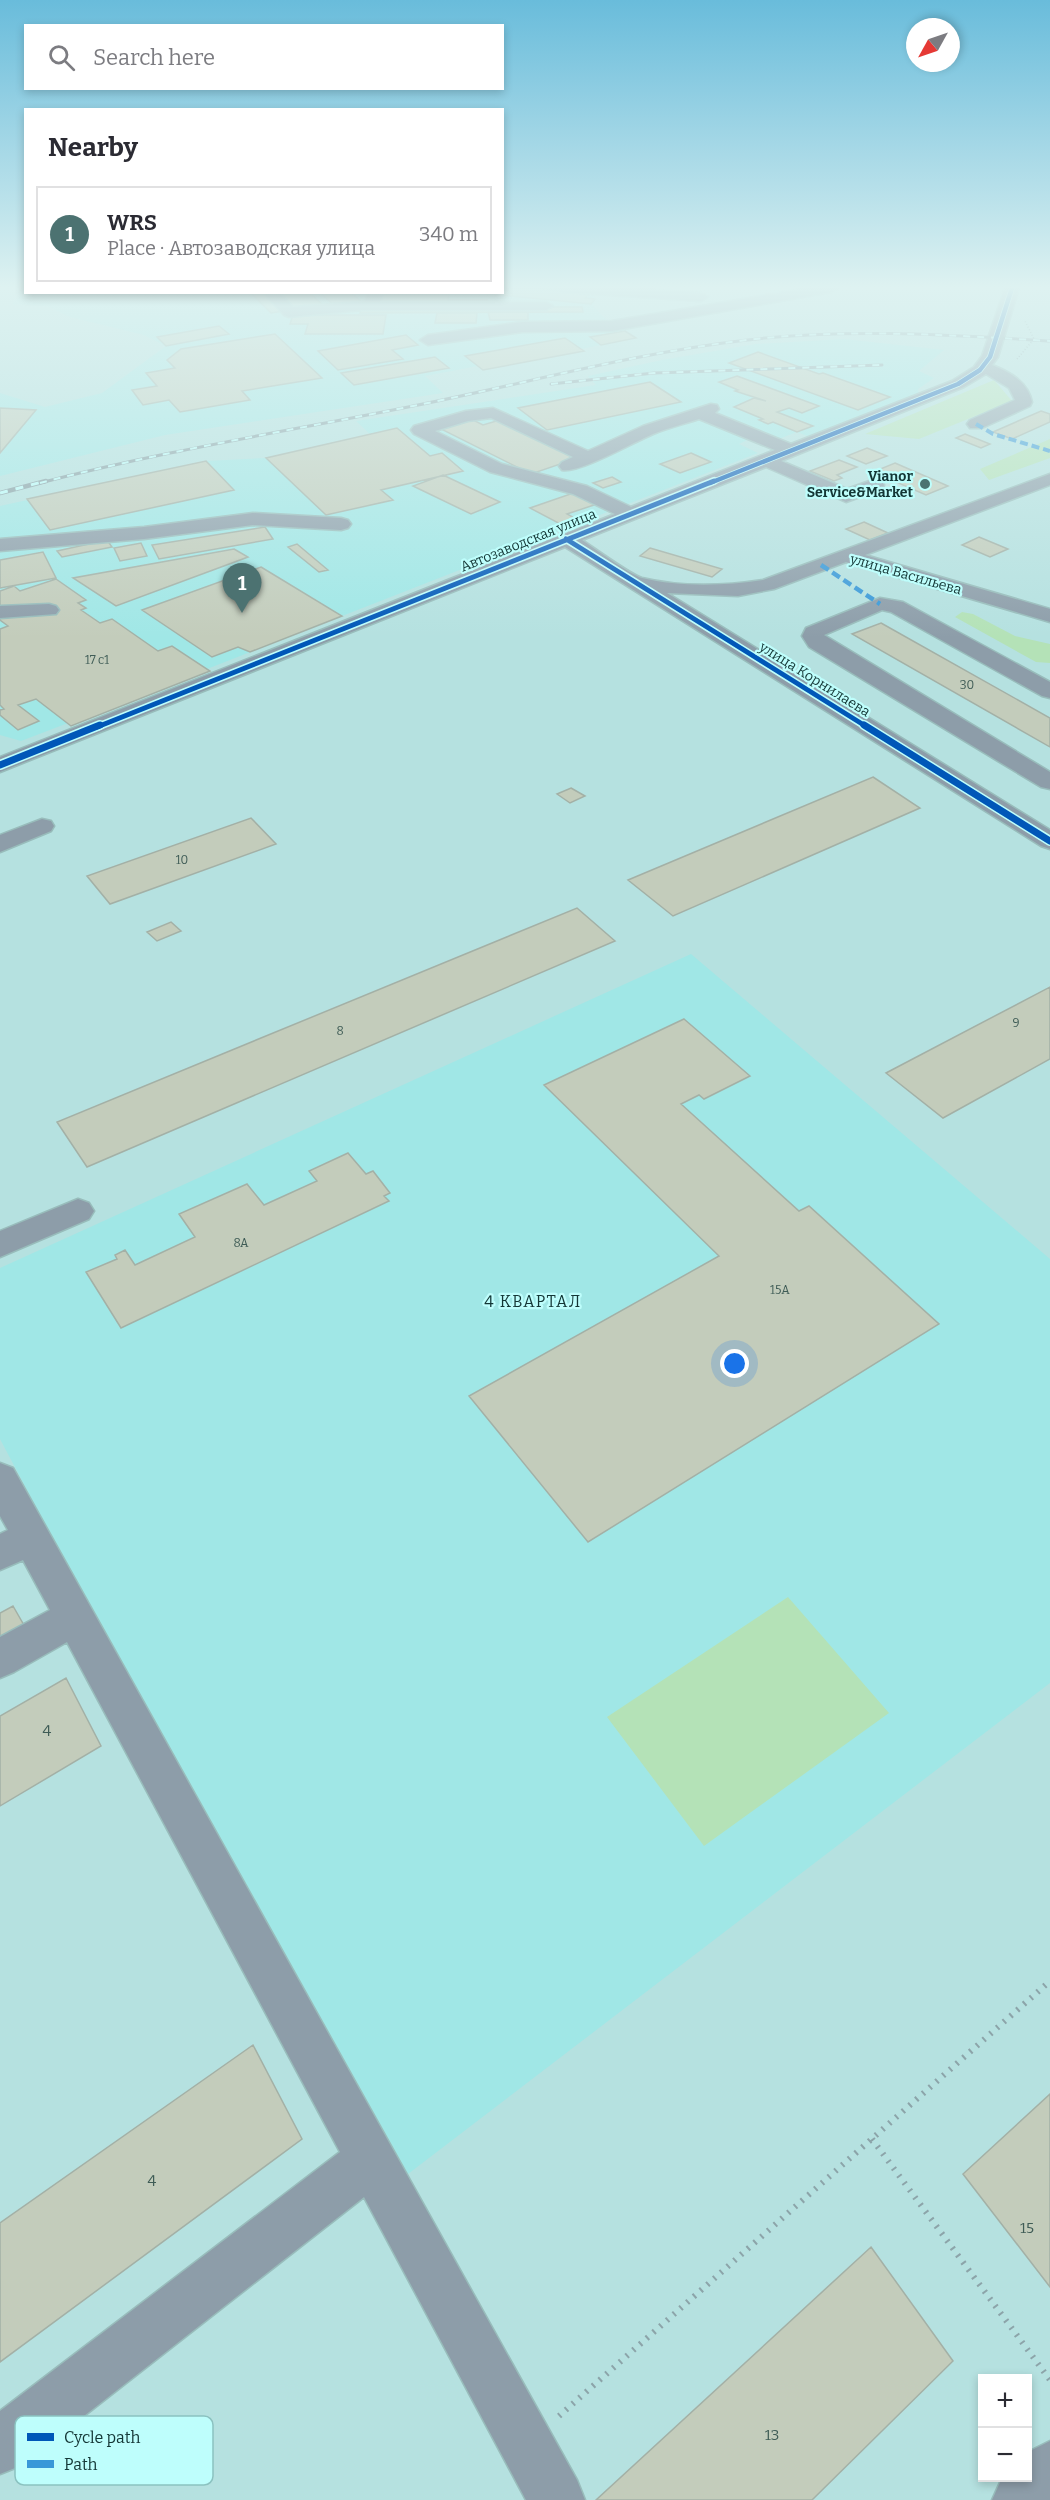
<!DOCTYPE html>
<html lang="en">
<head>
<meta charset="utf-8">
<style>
	:root { --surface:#fff; --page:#f7f7f7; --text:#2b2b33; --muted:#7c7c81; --line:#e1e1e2; --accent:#4c7271 }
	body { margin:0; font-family:Bitter,serif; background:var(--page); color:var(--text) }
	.controls { position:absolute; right:18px; bottom:18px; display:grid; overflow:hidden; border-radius:0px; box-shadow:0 3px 9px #0003 }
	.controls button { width:54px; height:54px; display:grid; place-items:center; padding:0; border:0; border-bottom:2px solid var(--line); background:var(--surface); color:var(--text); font:30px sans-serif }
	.compass { position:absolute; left:906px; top:18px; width:54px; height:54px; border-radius:50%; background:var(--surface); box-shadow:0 3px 9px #0003; rotate:230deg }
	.you { position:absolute; left:735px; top:1364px; width:21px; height:21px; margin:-15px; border:4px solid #fff; border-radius:50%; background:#1a73e8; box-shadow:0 0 0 9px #1a73e833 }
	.badge { display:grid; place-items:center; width:39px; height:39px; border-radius:50%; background:var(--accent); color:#fff; font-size:20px; font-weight:700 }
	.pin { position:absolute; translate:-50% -50px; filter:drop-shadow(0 2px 3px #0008) }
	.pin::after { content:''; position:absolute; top:32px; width:21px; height:18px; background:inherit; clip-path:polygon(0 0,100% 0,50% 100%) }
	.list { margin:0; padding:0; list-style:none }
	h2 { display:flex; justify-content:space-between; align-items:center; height:78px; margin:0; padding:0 24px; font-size:26px }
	h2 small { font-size:20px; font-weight:400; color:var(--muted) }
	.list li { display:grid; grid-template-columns:39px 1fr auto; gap:18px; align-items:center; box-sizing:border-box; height:96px; margin:0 12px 12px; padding:0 12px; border:2px solid var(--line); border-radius:0px }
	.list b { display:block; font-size:22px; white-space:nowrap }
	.list p { margin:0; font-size:20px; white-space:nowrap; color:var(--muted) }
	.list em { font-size:20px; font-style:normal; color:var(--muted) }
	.icon { flex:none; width:33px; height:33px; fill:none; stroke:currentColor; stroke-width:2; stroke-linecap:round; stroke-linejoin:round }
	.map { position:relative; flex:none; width:1050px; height:2500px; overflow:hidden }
	.search { position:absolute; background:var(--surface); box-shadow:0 3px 9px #0003; left:24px; top:24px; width:480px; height:66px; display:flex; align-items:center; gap:15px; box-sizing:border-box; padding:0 21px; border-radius:0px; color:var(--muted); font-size:22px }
	.panel { position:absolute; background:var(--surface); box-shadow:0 3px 9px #0003; left:24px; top:108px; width:480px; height:186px; border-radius:0px }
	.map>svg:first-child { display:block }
	.built { fill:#a0e7e6 }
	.green { fill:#b4e2b7 }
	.building { fill:#c3ccbb; stroke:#a3b0a6; stroke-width:1.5 }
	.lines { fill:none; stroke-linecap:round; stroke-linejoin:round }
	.minor-casing { stroke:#98bcbb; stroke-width:3 }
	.path-far1 { stroke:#8ca4a9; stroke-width:1.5; stroke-dasharray:1 2; stroke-linecap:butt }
	.path { stroke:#8ca4a9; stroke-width:6; stroke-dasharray:2 7; stroke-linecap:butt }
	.minor { fill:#8d9da9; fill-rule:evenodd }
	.rail-far1-casing { stroke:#879ea4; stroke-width:3 }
	.rail-casing { stroke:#879ea4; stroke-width:4.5 }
	.rail-far1 { stroke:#befefc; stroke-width:2; stroke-dasharray:7; stroke-linecap:butt }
	.rail { stroke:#befefc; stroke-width:3; stroke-dasharray:8; stroke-linecap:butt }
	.quiet-far1 { stroke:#3898d8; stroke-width:4; stroke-dasharray:8 4; stroke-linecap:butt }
	.quiet { stroke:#3898d8; stroke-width:4.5; stroke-dasharray:9 4.5; stroke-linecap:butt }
	.cycleway-far2-casing { stroke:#befefc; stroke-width:6 }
	.cycleway-far1-casing { stroke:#befefc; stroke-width:8 }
	.cycleway-casing { stroke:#befefc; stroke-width:10 }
	.cycleway-far2 { stroke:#0057b8; stroke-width:4.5 }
	.cycleway-far1 { stroke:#0057b8; stroke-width:5 }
	.cycleway { stroke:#0057b8; stroke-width:7 }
	.poi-dot { fill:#4c7271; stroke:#befefc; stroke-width:2 }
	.labels { text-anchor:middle; stroke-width:4.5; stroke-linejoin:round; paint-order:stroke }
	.number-label { font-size:12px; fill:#3f5c56 }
	.far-poi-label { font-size:14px; font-weight:bold; fill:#133635; stroke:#befefc; text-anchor:end }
	.far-street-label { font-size:14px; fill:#133635; stroke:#befefc }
	.near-number-label { font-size:15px; fill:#3f5c56 }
	.neighbourhood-label { font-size:16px; letter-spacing:1.5px; fill:#133635; stroke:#befefc }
	.key { fill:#befefc; stroke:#8bc2c0; stroke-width:1.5 }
	.key-label { font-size:16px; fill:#133635 }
</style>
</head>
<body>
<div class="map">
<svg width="1050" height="2500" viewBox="0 0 1050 2500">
	<rect width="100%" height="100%" fill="#b5e1e0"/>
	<!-- built -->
	<path class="built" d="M503,288H597L593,306L618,332L625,331L636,338L581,349L584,351L483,370L478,366L425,376L443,393L165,435L0,476V393L45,407L102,393L166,346L144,335L70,317L47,306L12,304L25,289L26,292H502Z
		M844,339L944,350L919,371L934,378L918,389L919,394L810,437L797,432L776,440L749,439L739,444L758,453L207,669L210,671L71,726L68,723L21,741L0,735V506L206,461L266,458L372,436L356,421L596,385L588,376L662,360L756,344Z
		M691,954L1050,1259V1683L408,2174L55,1543L0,1439V1268Z"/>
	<!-- green -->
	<path class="green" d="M994,380L1012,401L919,439L865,434Z
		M1050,439V458L989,480L980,469Z
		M962,612L973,614L1015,636L1050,644V663L1036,662L955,617Z
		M788,1597L889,1713L704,1846L607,1717Z"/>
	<!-- building -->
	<path class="building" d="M502,288H534L589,293L585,298L595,299L591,304L471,292H502Z
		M250,292H265L284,311L271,313Z
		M274,292H309L325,307L291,309Z
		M319,292H350L363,303L336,307Z
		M381,294H449L448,300H487V305L378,304Z
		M361,307H582L583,312L360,313Z
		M488,312H528V320H490Z
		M437,313H477L476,323H435Z
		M293,315H386L383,334H305L308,324H290Z
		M219,326L229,334L166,346L157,337Z
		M625,331L636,338L601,345L590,337Z
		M275,334L322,378L242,391L250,400L180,412L169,400L143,405L132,390L157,386L146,373L175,368L167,360L181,349Z
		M406,335L418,345L392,350L403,359L338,370L318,351Z
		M565,338L584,351L483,370L465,356Z
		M758,352L819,374L823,373L890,397L858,410L729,363Z
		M435,357L449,368L354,385L341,373Z
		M737,376L819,406L802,413L789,408L777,412L813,426L797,432L773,422L768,424L759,420L763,419L734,407L754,398L766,401L735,391L738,390L719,382Z
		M650,382L681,402L547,430L518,408Z
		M0,408L36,410L0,453Z
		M1041,411L1050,414V422L1012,439L993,432Z
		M471,419L483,425L503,419L581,457L531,474L441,429Z
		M397,428L430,456L442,453L463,471L381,490L393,500L326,515L266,458Z
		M965,434L990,444L981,448L956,438Z
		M867,448L887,456L866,464L847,456Z
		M691,453L711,462L680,473L660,464Z
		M839,460L857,467L837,475L842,478L834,481L810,471Z
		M206,461L234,490L50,530L27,499Z
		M895,463L948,486L926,495L873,472Z
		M443,475L500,502L471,514L413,486Z
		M612,477L621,482L603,488L593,483Z
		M579,491L600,503L567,514L580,521L564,526L530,508Z
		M864,522L888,533L870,540L846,529Z
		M265,527L273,539L159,559L152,545Z
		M979,537L1008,549L990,557L962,545Z
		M107,540L112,547L62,557L57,551Z
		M141,543L147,556L120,561L114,548Z
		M297,544L328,570L319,572L288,547Z
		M650,548L722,569L712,577L640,556Z
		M234,549L248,557L116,606L73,578Z
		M43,552L56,578L0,588V560Z
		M261,567L342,616L250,652L238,647L212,657L142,610Z
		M56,579L86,600L78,603L86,608L81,610L100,623L112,619L158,651L172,646L210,671L71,726L36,699L18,705L39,721L18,730L0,715V710L4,709L0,705V629L8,626L0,620V591L14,586L20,591Z
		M881,623L1050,718V747L852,634Z
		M873,777L920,808L673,916L628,880Z
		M571,788L585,796L570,803L557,794Z
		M251,818L276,844L110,904L87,876Z
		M577,908L615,941L87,1167L57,1122Z
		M171,922L181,931L157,941L147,932Z
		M1050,987V1059L943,1118L886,1073Z
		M684,1019L750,1076L704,1099L699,1095L681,1104L799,1211L809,1206L939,1324L588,1542L469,1396L719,1256L544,1085Z
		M348,1153L366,1174L373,1171L390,1193L384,1196L389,1201L121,1328L86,1272L117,1259L115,1255L125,1250L135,1265L195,1237L179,1214L247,1184L264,1205L317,1181L309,1171Z
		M13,1606L25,1627L0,1641V1613Z
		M66,1678L101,1746L0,1806V1716Z
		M253,2045L302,2139L0,2362V2223Z
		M1050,2094V2287L963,2174Z
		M871,2247L953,2361L812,2500H596Z"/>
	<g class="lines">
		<defs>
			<path id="minor" d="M556,288H623L701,293L708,297L701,301L563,292Z
				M808,288H838L831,292L612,331L522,332L428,345L420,340L428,335L522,322L612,321Z
				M1005,288H1019L998,357L992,365C1010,372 1028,382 1032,402L1030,406L982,428H970L967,424L970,420L1015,400L1009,388L986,374L964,387L781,461L847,489L875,479L882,481L884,485L882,489L846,502L766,467L582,540C594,548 631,575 642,578C679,587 724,586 763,580L1050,474V485L865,555L1050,609V622L846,562L774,589L738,596L667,593L1050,830V849L1041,846L565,547L0,772V757L615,514L573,494L490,472L414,434L411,430L414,426L466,411L493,408L588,451L643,426L711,404L717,405L719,409L715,413L791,444L952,381L974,367L982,356ZM491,418L573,457L562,462L559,466L562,470C578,474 634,442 653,434C668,428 684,424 699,419L775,450L631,507L587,486L502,464L435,431L468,421Z
				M263,292H279L293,307L361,302L365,301L369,292H384L380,302H546L553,306L546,310H363L289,317L284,315Z
				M253,513L341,518L348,520L351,524L348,528L341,530L253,525L144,539L0,551V539L144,527Z
				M880,598L903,602L1050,682V698L1042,696L891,612L882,610L824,635L1050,772V789L1041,787L809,647L802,636L806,628Z
				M49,604L56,606L59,610L56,614L0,618V606Z
				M42,819L51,821L54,826L51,831L0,852V835Z
				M78,1199L89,1203L94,1211L89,1219L0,1257V1231Z
				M0,1463L13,1468L577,2480L585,2500H526L364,2197L20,2466L0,2474V2411L340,2152L67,1642L14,1672L0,1678V1637L50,1610L23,1560L0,1570V1534L8,1530L0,1516Z
				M1050,2441V2500H992L1002,2478H1028V2452Z"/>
		</defs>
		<!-- minor casing -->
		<use href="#minor" class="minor-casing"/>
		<!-- path-far1 -->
		<path class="path-far1" d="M1017,359L1034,339L1025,321"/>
		<!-- path -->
		<path class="path" d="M872,2139L1050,2380
			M559,2416L1050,1981"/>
		<!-- minor -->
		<use href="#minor" class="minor"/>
		<defs>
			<path id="rail-far1" d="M551,384L654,373L882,365
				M40,483C163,451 289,431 413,406C524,384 634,353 747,340C847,328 949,335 1050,341"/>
			<path id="rail" d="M0,493L46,481"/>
		</defs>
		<!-- rail-far1 casing -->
		<use href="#rail-far1" class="rail-far1-casing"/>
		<!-- rail casing -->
		<use href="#rail" class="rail-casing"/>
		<!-- rail-far1 -->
		<use href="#rail-far1" class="rail-far1"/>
		<!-- rail -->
		<use href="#rail" class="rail"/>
		<!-- quiet-far1 -->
		<path class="quiet-far1" d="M976,424L993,434L1050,451"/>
		<!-- quiet -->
		<path class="quiet" d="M821,565L880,604"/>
		<defs>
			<path id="cycleway-far2" d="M710,483L958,384L980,370L990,357L1012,288"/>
			<path id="cycleway-far1" d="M566,539L867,727
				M97,727L714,481"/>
			<path id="cycleway" d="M864,725L1050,841
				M0,765L100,725"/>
		</defs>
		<!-- cycleway-far2 casing -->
		<use href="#cycleway-far2" class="cycleway-far2-casing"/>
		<!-- cycleway-far1 casing -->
		<use href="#cycleway-far1" class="cycleway-far1-casing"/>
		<!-- cycleway casing -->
		<use href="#cycleway" class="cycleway-casing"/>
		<!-- cycleway-far2 -->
		<use href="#cycleway-far2" class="cycleway-far2"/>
		<!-- cycleway-far1 -->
		<use href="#cycleway-far1" class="cycleway-far1"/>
		<!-- cycleway -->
		<use href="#cycleway" class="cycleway"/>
	</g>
	<!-- sky -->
	<linearGradient id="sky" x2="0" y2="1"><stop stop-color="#69bcdb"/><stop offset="0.45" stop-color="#def2f1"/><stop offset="1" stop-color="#def2f1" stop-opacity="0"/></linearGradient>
	<rect width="1050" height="638" fill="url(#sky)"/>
	<!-- markers -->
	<circle class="poi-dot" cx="925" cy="484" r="6"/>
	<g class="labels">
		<!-- number labels -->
		<g class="number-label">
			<text x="97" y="664">17 с1</text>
			<text x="967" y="689">30</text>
			<text x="182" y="864">10</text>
			<text x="1016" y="1027">9</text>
			<text x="340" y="1035">8</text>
			<text x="241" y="1247">8А</text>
			<text x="780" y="1294">15А</text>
		</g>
		<!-- far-poi labels -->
		<g class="far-poi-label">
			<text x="913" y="481">Vianor<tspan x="913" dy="16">Service&amp;Market</tspan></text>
		</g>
		<!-- far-street labels -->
		<g class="far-street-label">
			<text transform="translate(528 540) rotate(-22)" y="5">Автозаводская улица</text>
			<text transform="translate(906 574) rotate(16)" y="5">улица Васильева</text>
			<text transform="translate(815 679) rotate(32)" y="5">улица Корнилаева</text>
		</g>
		<!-- near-number labels -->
		<g class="near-number-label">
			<text x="47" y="1736">4</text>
			<text x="152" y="2186">4</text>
			<text x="1027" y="2233">15</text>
			<text x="772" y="2440">13</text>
		</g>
		<!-- neighbourhood labels -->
		<g class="neighbourhood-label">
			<text x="533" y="1307">4 КВАРТАЛ</text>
		</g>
	</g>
	<!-- legend -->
	<rect x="15" y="2416" width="198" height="69" rx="9" class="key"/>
	<rect x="27" y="2433" width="27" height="8" fill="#0057b8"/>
	<rect x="27" y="2460" width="27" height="8" fill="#3898d8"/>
	<g class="key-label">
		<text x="64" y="2443">Cycle path</text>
		<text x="64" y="2470">Path</text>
	</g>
</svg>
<div class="controls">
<button>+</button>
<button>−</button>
</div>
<svg class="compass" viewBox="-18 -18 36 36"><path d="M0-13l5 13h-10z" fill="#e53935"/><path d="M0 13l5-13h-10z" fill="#7c7c81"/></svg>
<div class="you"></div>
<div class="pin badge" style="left:242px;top:613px">1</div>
<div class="search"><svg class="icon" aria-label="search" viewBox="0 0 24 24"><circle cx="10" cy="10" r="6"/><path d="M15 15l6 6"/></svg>Search here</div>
<section class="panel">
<h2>Nearby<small></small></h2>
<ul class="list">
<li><span class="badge">1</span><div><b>WRS</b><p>Place · Автозаводская улица</p></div><em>340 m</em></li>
</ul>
</section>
</div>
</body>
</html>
